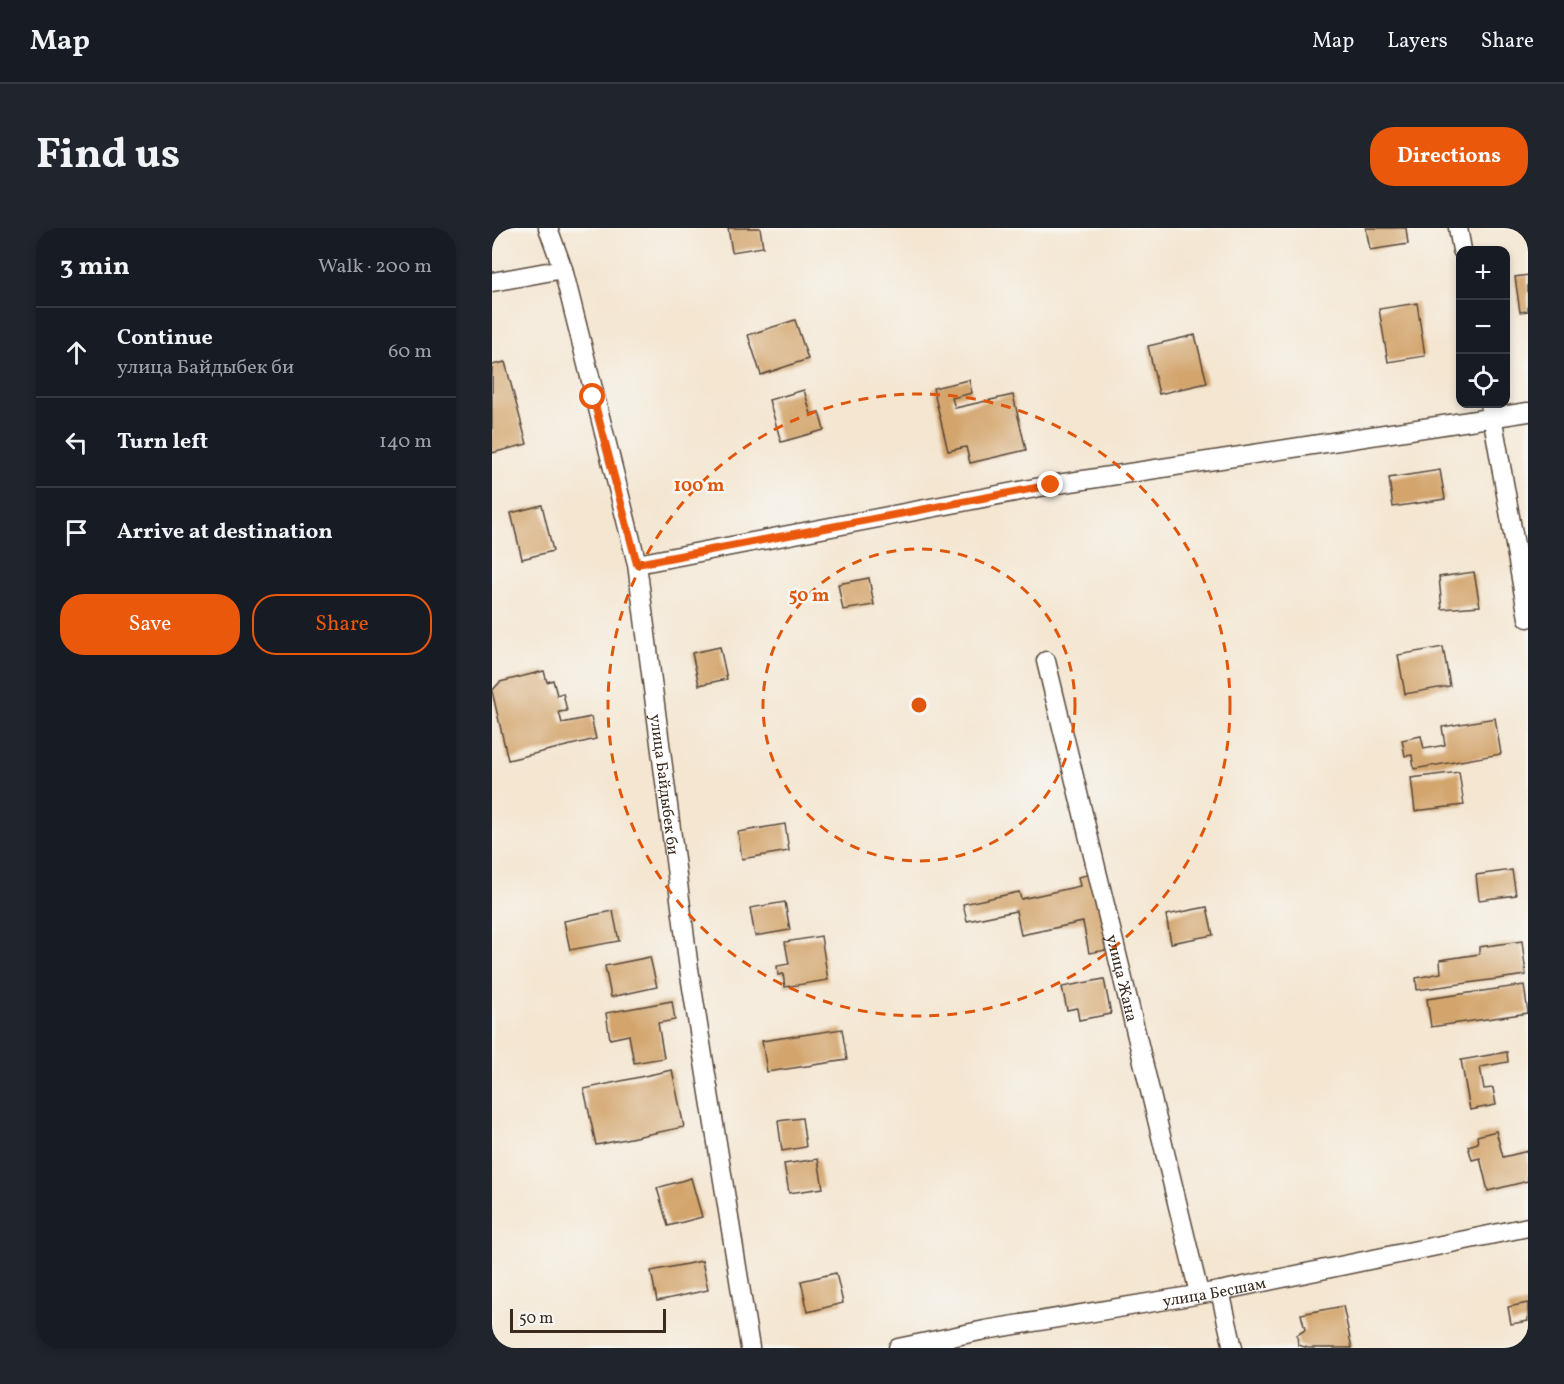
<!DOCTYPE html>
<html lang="en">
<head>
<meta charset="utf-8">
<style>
	:root { --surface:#171b24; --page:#20242c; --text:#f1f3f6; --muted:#9ea1a6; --line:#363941; --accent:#ea580c }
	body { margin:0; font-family:Vollkorn,serif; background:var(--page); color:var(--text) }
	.controls { position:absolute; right:18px; top:18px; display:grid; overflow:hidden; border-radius:12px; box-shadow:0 3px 9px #0003 }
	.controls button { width:54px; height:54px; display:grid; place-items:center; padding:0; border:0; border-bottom:2px solid var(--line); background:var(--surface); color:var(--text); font:30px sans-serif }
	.scale { position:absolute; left:18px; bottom:15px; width:156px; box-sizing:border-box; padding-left:6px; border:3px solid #3b2a1e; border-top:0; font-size:16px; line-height:21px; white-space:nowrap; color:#3b2a1e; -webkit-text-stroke:4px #f6f6f2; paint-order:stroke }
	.stop { position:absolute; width:18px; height:18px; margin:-14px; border:4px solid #ea580c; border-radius:50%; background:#fff }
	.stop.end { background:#ea580c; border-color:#fff; box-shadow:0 2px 6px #0008 }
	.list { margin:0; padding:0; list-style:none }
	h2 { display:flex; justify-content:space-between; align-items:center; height:78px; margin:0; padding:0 24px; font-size:26px }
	h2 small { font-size:20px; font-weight:400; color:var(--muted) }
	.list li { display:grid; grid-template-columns:39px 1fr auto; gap:18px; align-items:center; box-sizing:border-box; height:90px; padding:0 24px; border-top:2px solid var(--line) }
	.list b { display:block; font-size:22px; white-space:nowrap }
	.list p { margin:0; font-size:20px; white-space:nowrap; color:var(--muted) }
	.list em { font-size:20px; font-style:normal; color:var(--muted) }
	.actions { display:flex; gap:12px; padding:18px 24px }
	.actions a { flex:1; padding:14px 0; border:2px solid var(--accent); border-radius:24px; text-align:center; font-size:21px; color:var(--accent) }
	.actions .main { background:var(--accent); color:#fff }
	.icon { flex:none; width:33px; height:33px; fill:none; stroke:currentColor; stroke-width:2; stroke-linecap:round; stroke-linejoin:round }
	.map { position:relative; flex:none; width:1036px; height:1120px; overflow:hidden; border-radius:24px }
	header { display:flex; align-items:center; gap:36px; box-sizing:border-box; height:84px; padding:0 30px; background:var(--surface); border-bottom:2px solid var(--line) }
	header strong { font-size:28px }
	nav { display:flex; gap:33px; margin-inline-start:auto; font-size:21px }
	.intro { display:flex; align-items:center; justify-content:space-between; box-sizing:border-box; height:144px; padding:0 36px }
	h1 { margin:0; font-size:42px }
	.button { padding:15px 27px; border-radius:24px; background:var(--accent); color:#fff; font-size:21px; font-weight:700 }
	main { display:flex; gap:36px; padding:0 36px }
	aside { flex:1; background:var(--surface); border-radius:24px; box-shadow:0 3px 9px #0003 }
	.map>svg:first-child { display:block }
	.building { fill:#d3a46c }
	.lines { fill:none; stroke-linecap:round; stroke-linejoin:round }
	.street-casing { stroke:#574639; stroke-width:21 }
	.street { stroke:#fff; stroke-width:18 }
	.route { stroke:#ea580c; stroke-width:8 }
	.ring { fill:none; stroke:#df570d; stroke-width:3; stroke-dasharray:10 8 }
	.labels { text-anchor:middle; stroke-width:5; stroke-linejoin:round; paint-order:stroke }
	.street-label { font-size:16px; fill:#3b2a1e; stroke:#f6f6f2 }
	.centre { fill:#df570d; stroke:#f6f6f2; stroke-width:3 }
	.ring-label { font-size:18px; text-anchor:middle; font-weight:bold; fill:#df570d; stroke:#f6f6f2; stroke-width:5; stroke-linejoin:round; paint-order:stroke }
</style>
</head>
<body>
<header>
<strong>Map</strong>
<nav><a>Map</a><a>Layers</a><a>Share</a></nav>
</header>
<div class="intro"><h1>Find us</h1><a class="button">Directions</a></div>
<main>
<aside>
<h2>3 min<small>Walk · 200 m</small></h2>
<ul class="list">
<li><svg class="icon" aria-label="ahead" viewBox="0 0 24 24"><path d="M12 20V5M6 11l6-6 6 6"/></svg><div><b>Continue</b><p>улица Байдыбек би</p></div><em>60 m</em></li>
<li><svg class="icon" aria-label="left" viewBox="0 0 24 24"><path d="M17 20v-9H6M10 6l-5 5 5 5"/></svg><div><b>Turn left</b></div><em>140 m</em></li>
<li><svg class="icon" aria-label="arrive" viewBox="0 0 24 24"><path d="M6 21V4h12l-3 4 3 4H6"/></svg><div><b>Arrive at destination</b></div></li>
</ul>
<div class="actions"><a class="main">Save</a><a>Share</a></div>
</aside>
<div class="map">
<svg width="1036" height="1120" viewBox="0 0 1036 1120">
	<rect width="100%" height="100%" fill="#f6f6f2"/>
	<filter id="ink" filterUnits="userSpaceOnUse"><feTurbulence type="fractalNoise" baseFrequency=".0167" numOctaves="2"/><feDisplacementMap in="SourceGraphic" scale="12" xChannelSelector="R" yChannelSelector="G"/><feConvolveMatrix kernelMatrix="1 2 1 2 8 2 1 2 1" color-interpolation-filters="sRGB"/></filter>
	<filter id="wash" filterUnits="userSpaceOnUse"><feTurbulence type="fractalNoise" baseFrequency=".008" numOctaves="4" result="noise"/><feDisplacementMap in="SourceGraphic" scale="24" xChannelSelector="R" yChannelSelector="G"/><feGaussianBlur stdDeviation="1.35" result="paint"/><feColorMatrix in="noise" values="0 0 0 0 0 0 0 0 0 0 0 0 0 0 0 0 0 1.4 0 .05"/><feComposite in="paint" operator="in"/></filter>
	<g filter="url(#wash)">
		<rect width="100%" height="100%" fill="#f4e6d1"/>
		<g id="blocks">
			<!-- building -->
			<path class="building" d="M236,0H268L271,19L240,24Z
				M874,0H914L916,16L878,22Z
				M1036,47V83L1028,84L1023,49Z
				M925,75L933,128L896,134L887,81Z
				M303,92L316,131L269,147L256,107Z
				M703,107L715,155L667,166L656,118Z
				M13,134L35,216L0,225V137Z
				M477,152L480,165L460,170L463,180L521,167L534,222L478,235L474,219L456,223L441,160Z
				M312,162L319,186L327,184L332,202L289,214L277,172Z
				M948,242L953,271L901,279L897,250Z
				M50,277L61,323L30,331L19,285Z
				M982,344L988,378L950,381L947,349Z
				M377,350L382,377L351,382L346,356Z
				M228,419L235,451L207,457L200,425Z
				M951,419L958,458L913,466L906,427Z
				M52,443L55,454L61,452L65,467L71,465L75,483L67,484L70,495L99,489L104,511L16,532L0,463L8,454Z
				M1003,490L1009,526L922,541L920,527L913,528L910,512L929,508L932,521L953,517L950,499Z
				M967,544L972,577L923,583L919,550Z
				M293,596L297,623L250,631L246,604Z
				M1020,642L1024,667L987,672L984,647Z
				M605,645L621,721L597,725L591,694L529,707L524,683L475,693L471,676L527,664L529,671L588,658L586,649Z
				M293,674L298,702L263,708L258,680Z
				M715,679L721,707L679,715L674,687Z
				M121,683L127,713L78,722L72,693Z
				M329,708L336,752L293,759L291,746L286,747L285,738L297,736L293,714Z
				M1030,713L1034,747L925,762L924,750L949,745L948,732L987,726V719Z
				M158,729L165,759L119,769L113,738Z
				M612,751L619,786L587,792L585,780L575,782L570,759Z
				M1032,757L1036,785L939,799L935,771Z
				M180,773L183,792L166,795L172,830L142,835L137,807L118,811L114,785Z
				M350,801L355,832L275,844L270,813Z
				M1015,824L1016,834L988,839L992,861L1001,860L1004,877L978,882L969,832Z
				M180,842L192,899L104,917L92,861Z
				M310,890L314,919L290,923L286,893Z
				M1004,903L1011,929L1036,923V953L996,963L988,930L980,932L976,918L986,915L985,908Z
				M326,931L331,960L297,965L292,936Z
				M199,950L210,989L176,998L165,960Z
				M210,1033L216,1062L165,1073L159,1043Z
				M344,1045L351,1075L316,1084L309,1053Z
				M1036,1075V1093L1019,1096L1016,1079Z
				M851,1078L860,1120H816L806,1117L805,1107L813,1102L809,1086Z"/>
		</g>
	</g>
	<g filter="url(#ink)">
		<use href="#blocks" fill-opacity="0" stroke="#574639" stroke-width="1.5"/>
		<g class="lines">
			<defs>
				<g id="street">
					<path id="s1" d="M56,0L71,41L145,336L197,741L258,1120"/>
					<path d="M966,0L970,22"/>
					<path d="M0,54L71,41"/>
					<path d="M998,176L1036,390"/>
					<path d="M145,336L559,257L1036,184"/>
					<path id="s2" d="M554,433L707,1065"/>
					<path d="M728,1063L741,1120"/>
					<path id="s3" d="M406,1120L493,1102L728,1063L1036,999"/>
				</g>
			</defs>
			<!-- street casing -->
			<use href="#street" class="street-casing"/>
			<!-- street -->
			<use href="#street" class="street"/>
		</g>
	</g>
	<g class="lines" filter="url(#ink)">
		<!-- route -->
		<path class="route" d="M101,169L145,336L559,257"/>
	</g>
	<!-- distance rings -->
	<g class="ring">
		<circle cx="427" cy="477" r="156"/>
		<circle cx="427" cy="477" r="311"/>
	</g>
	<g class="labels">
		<!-- street labels -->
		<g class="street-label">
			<text dy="6" stroke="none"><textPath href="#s1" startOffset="570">улица Байдыбек би</textPath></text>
			<text dy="6" stroke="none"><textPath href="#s2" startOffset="326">улица Жана</textPath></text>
			<text dy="6" stroke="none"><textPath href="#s3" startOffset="321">улица Бесшам</textPath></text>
		</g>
	</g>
	<circle cx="427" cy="477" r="9" class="centre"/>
	<g class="ring-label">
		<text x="207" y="263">100 m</text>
		<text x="317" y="373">50 m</text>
	</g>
</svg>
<div class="controls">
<button>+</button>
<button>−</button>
<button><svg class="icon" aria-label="locate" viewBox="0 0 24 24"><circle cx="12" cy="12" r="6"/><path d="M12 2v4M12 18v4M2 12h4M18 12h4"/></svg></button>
</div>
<div class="scale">50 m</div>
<div class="stop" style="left:101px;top:169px"></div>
<div class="stop end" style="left:559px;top:257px"></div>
</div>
</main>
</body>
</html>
